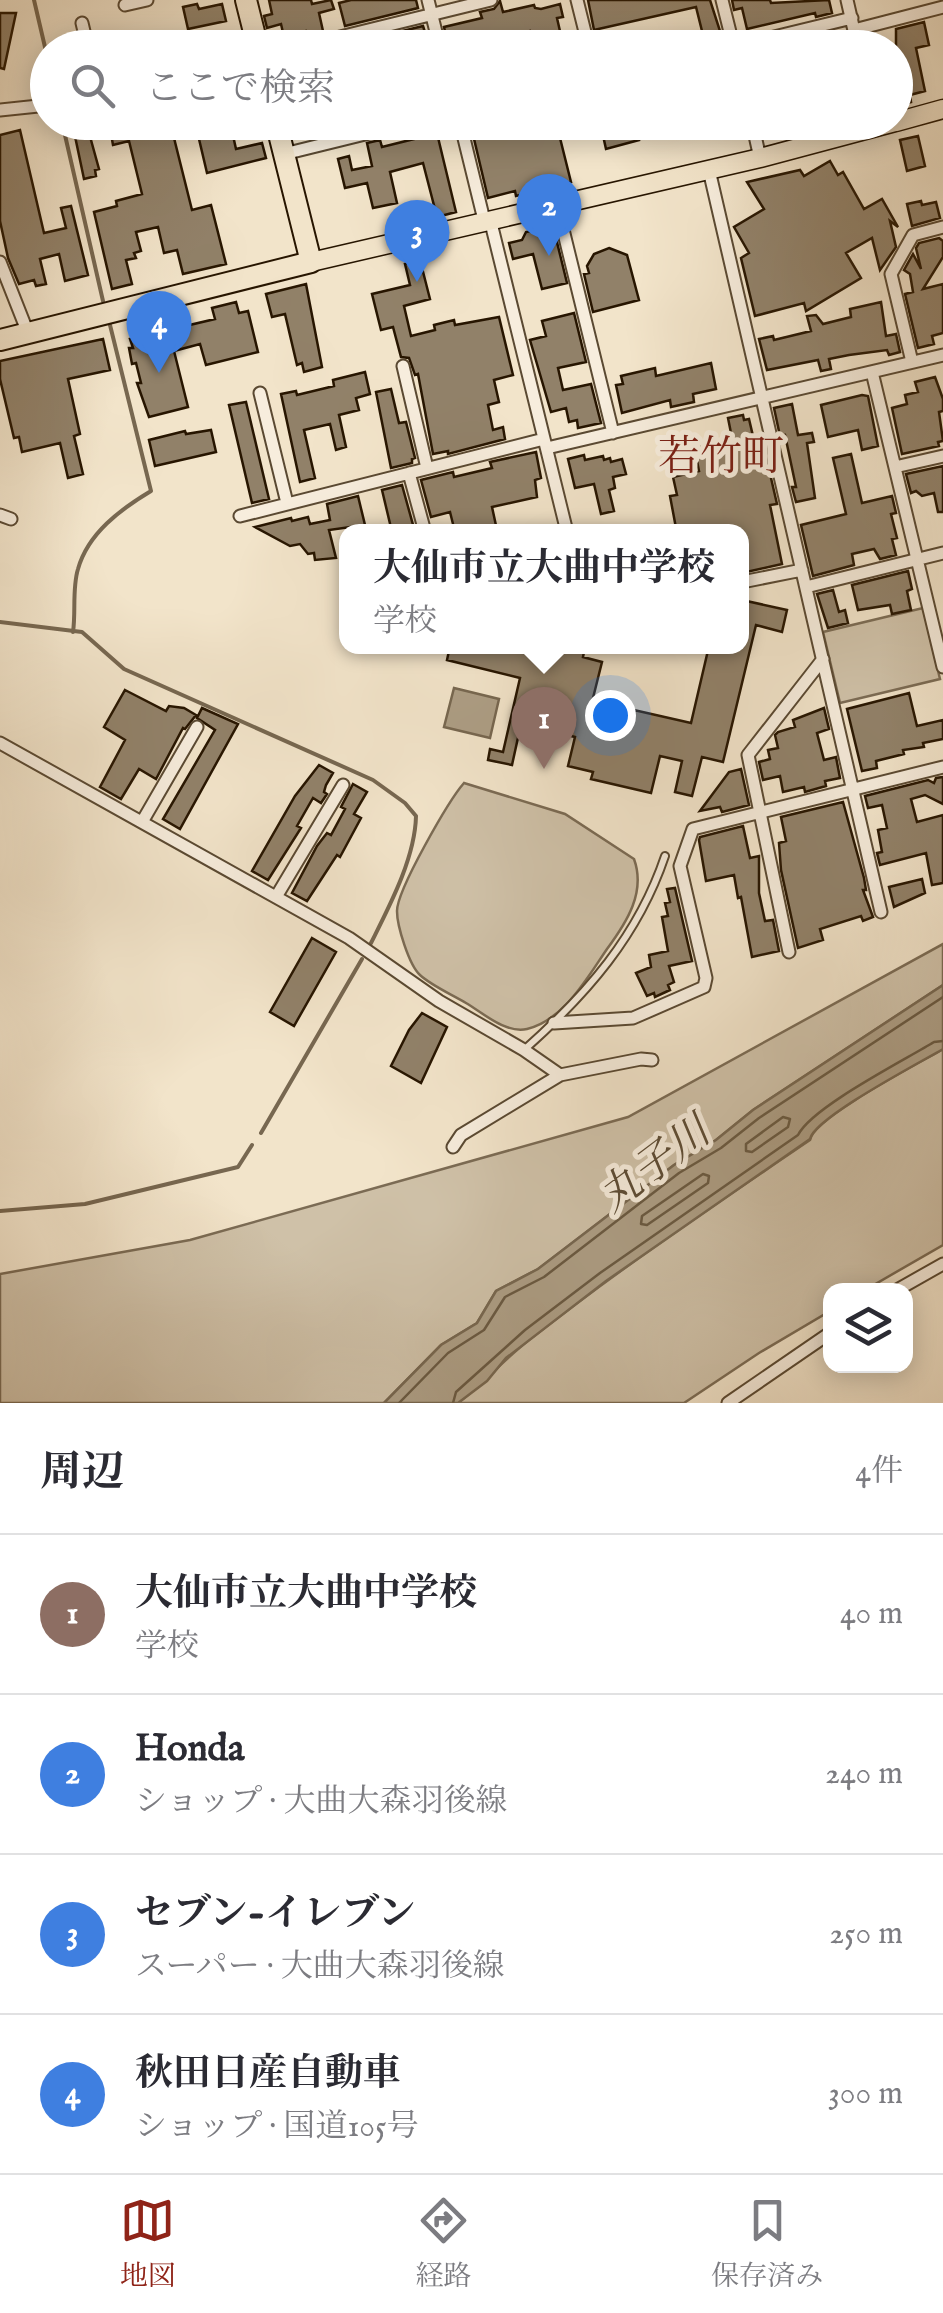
<!DOCTYPE html>
<html lang="ja">
<head>
<meta charset="utf-8">
<style>
	:root { --surface:#fff; --page:#f2f2f3; --text:#2b2b33; --muted:#7c7c81; --line:#e1e1e2; --accent:#8f2418 }
	body { margin:0; font-family:"IM FELL English","Noto Serif JP",serif; background:var(--page); color:var(--text) }
	.controls { position:absolute; right:30px; bottom:30px; display:grid; overflow:hidden; border-radius:20px; box-shadow:0 5px 25px #0003 }
	.controls button { width:90px; height:90px; display:grid; place-items:center; padding:0; border:0; border-bottom:2px solid var(--line); background:var(--surface); color:var(--text); font:50px sans-serif }
	.you { position:absolute; left:610px; top:715px; width:35px; height:35px; margin:-25px; border:8px solid #fff; border-radius:50%; background:#1a73e8; box-shadow:0 0 0 15px #1a73e833 }
	.badge { display:grid; place-items:center; width:65px; height:65px; border-radius:50%; background:var(--accent); color:#fff; font-size:32px; font-weight:700 }
	.pin { position:absolute; translate:-50% -82px; filter:drop-shadow(0 2px 5px #0008) }
	.pin::after { content:''; position:absolute; top:52px; width:35px; height:30px; background:inherit; clip-path:polygon(0 0,100% 0,50% 100%) }
	.popup { position:absolute; left:339px; top:524px; width:410px; height:130px; box-sizing:border-box; display:grid; place-content:center; border-radius:20px; background:var(--surface); filter:drop-shadow(0 2px 8px #0005); font-size:32px; white-space:nowrap; color:var(--muted) }
	.popup b { font-size:38px; color:var(--text) }
	.popup::after { content:''; position:absolute; left:50%; top:100%; margin-left:-20px; border:20px solid transparent; border-top-color:var(--surface) }
	.list { margin:0; padding:0; list-style:none }
	h2 { display:flex; justify-content:space-between; align-items:center; height:130px; margin:0; padding:0 40px; font-size:42px }
	h2 small { font-size:32px; font-weight:400; color:var(--muted) }
	.list li { display:grid; grid-template-columns:65px 1fr auto; gap:30px; align-items:center; box-sizing:border-box; height:160px; padding:0 40px; border-top:2px solid var(--line) }
	.list b { display:block; font-size:38px; white-space:nowrap }
	.list p { margin:0; font-size:32px; white-space:nowrap; color:var(--muted) }
	.list em { font-size:32px; font-style:normal; color:var(--muted) }
	.icon { flex:none; width:55px; height:55px; fill:none; stroke:currentColor; stroke-width:2; stroke-linecap:round; stroke-linejoin:round }
	.map { position:relative; flex:none; width:943px; height:1403px; overflow:hidden }
	.search { position:absolute; background:var(--surface); box-shadow:0 5px 25px #0003; left:30px; right:30px; top:30px; height:110px; display:flex; align-items:center; gap:25px; box-sizing:border-box; padding:0 35px; border-radius:55px; color:var(--muted); font-size:38px }
	.sheet { height:770px; background:var(--surface) }
	nav { display:flex; justify-content:space-around; align-items:center; box-sizing:border-box; height:140px; border-top:2px solid var(--line); background:var(--surface); font-size:28px; color:var(--muted) }
	nav a { display:grid; justify-items:center; gap:5px }
	nav .on { color:var(--accent) }
	.map>svg:first-child { display:block }
	.green { fill:#cfc1a8; stroke:#7b6b54; stroke-width:2.5 }
	.water { fill:#ad9e85; stroke:#776750; stroke-width:2.5 }
	.lines { fill:none; stroke-linecap:round; stroke-linejoin:round }
	.shore { stroke:#6a5a42; stroke-width:2.5 }
	.stream { stroke:#776750; stroke-width:4 }
	.building { fill:#918169; stroke:#271500; stroke-width:2.5 }
	.lane-casing { stroke:#5a4932; stroke-width:10 }
	.street-casing { stroke:#5a4932; stroke-width:15 }
	.primary-casing { stroke:#271500; stroke-width:21 }
	.highway-casing { stroke:#271500; stroke-width:24 }
	.lane { stroke:#f7eddd; stroke-width:6 }
	.street { stroke:#f7eddd; stroke-width:11 }
	.primary { stroke:#f2e4ca; stroke-width:18 }
	.highway { stroke:#f2e4ca; stroke-width:20 }
	.labels { text-anchor:middle; stroke-width:10; stroke-linejoin:round; paint-order:stroke }
	.neighbourhood-label { font-size:42px; fill:#7a1f14; stroke:#f7eddd }
	.water-label { font-size:42px; font-style:italic; fill:#5d4c35; stroke:#f7eddd }
</style>
</head>
<body>
<div class="map">
<svg width="943" height="1403" viewBox="0 0 943 1403">
	<rect width="100%" height="100%" fill="#f2e4ca"/>
	<filter id="stains"><feTurbulence type="fractalNoise" baseFrequency=".002" numOctaves="4"/><feColorMatrix values="0 0 0 0 .2 0 0 0 0 .09 0 0 0 0 .02 0 0 0 .5 -.17"/></filter>
	<radialGradient id="worn" r=".72"><stop offset=".6" stop-color="#630" stop-opacity="0"/><stop offset="1" stop-color="#630" stop-opacity=".3"/></radialGradient>
	<!-- green -->
	<path class="green" d="M923,608L940,679L840,703L823,632Z
		M464,783L565,814L634,859C646,892 627,922 607,949C587,978 564,1020 527,1029C506,1034 483,1013 466,1003C451,994 432,986 420,975C409,965 397,926 397,911C397,890 449,800 464,783Z
		M943,944V985L753,1110L716,1140L674,1165L538,1269L496,1291L477,1323L441,1345L384,1403H0V1274L190,1240L628,1117Z
		M943,1049V1245L865,1290H830V1311L759,1353L684,1403H458C485,1382 506,1357 533,1337C622,1267 716,1204 810,1140C814,1117 918,1064 943,1049Z"/>
	<!-- water -->
	<path class="water" d="M454,688L499,699L490,738L444,727Z
		M943,985V1049C919,1063 814,1118 810,1139L606,1281L506,1358L487,1381L458,1403H384L441,1345L477,1323L496,1291L538,1269L674,1165L716,1140L753,1110Z"/>
	<g class="lines">
		<!-- shore -->
		<path class="shore" d="M783,1117L790,1119L788,1127L752,1152L746,1151V1144Z
			M703,1174L709,1176L708,1183L647,1225L641,1224L642,1216Z
			M399,1403L448,1353L484,1330L505,1297L544,1277L679,1173L721,1148L759,1118L943,997
			M453,1403L456,1392L525,1330L600,1273L798,1135C812,1107 903,1061 934,1042L943,1041"/>
		<!-- stream -->
		<path class="stream" d="M34,0L48,60
			M62,122L103,301
			M0,622L82,632L124,669L373,780L405,803L416,816C415,858 390,905 371,943
			M73,632C76,612 72,588 78,569C88,533 121,509 151,491L110,325
			M261,1133L362,959
			M0,1211L85,1204L238,1167L252,1145"/>
	</g>
	<!-- building -->
	<path class="building" d="M269,0H311L312,4L331,0L334,9L319,13L323,31L308,35L306,31L284,37L281,24L267,28L264,16L272,14Z
		M351,0H416L418,8L345,26L339,3Z
		M588,0H710L720,31L703,35L696,7L594,30Z
		M732,0H770L771,3L829,0L832,13L816,17L815,13L747,29L742,8L734,10Z
		M500,1L503,12L534,5L535,8L541,9L560,4L563,17L557,18L562,40L577,37L579,48H533L530,31L509,35L512,48H490L486,33L467,36L470,48H449L444,27L482,18L480,12L494,9Z
		M197,4L199,9L222,4L226,21L188,29L183,7Z
		M0,13H16L4,69L0,68Z
		M924,22L929,45L916,48L925,91L910,95L911,102L896,106V80L900,78L896,55V29Z
		M423,26L430,48H350L349,44Z
		M72,122H86L99,169L95,170L96,176L84,179Z
		M121,122H170L192,210L211,205L226,264L183,274L177,250L164,253L158,227L136,232L141,251L134,253L136,258L126,260L132,284L112,289L94,212L117,206L116,201L142,194L129,141L113,145L111,134L123,131Z
		M195,122H230L236,149L262,143L266,158L207,173Z
		M470,122H556L571,182L516,196L515,191L488,198Z
		M600,122H635L639,140L606,149Z
		M435,125L456,212L437,217L423,163L390,172L397,203L373,208L367,183L345,188L338,159L349,156L352,170L372,166L367,143L380,140L382,147L418,138L416,131Z
		M20,130L44,233L66,228L61,208L71,206L88,275L65,281L59,254L40,259L46,284L36,286L34,280L19,284L8,258L0,221V135Z
		M918,136L925,166L907,171L900,140Z
		M830,161L838,175L843,172L864,209L882,199L898,227L890,221L896,247L880,270L872,238L846,253L861,278L806,311L804,303L755,316L741,258L749,253L734,227L764,209L747,182L800,170L804,176Z
		M921,201L922,205L936,202L940,218L912,226L907,204Z
		M553,226L567,283L542,289L533,254L513,259L509,243L522,240L526,232Z
		M939,238L943,241V257L923,289L943,284V333L932,336L934,344L918,348L905,294L913,292L910,274L904,270L913,254L921,269L916,248L919,243Z
		M609,248L627,255L639,300L593,312L584,274L589,273L587,266L594,254Z
		M420,260L430,299L404,306L411,336L435,330L434,325L454,320L455,325L499,317L513,375L494,380L499,402L488,405L493,430L503,427L505,439L448,454V451L433,454L418,374L415,375L409,358L401,357L393,327L381,330L372,294L410,285L405,264Z
		M306,284L322,367L304,372L302,363L297,365L285,314L272,317L266,294Z
		M236,302L239,313L248,311L258,352L206,365L200,344L174,351L188,407L149,417L137,383H141L136,363L132,364L129,348H133L130,339L215,319L212,308Z
		M881,302L886,336L896,334L900,352L889,355L887,350L849,355L829,359L831,369L821,371L818,360L767,370L759,339L773,336L774,340L811,331L807,316L816,315L823,324L851,317L850,309Z
		M574,313L586,362L558,368L563,390L591,384L601,423L578,428L577,420L569,422L566,408L551,412L530,340L546,336L542,321Z
		M103,339L110,370L68,379L80,434L74,436L83,474L68,478L60,443L22,452L19,437L14,438L0,379V361Z
		M711,363L716,389L693,394L694,402L671,407L670,400L622,413L616,385L623,384L621,376L655,368L656,376Z
		M365,372L370,394L356,398L359,410L339,415L346,447L336,450L330,424L304,430L315,478L300,482L281,394L296,391L297,395L334,386L333,380Z
		M935,377L943,399V411L939,412L943,441L938,442L939,446L902,454L892,408L907,404L905,395L918,392L915,382Z
		M391,389L399,423L406,422L415,458L412,459V463L391,468L376,392Z
		M862,395L868,396L878,446L862,450L858,430L828,437L821,405Z
		M246,402L269,499L252,503L229,405Z
		M792,404L798,435L812,433L814,442L807,443L815,498L796,502L792,487H796L785,435L780,436L774,408Z
		M743,415L744,420L749,419L753,436L761,435L777,504L770,505L782,564L742,573V532H687L686,526L676,528L670,496L677,495L673,477L699,471L696,456L703,455L701,447L712,445L714,452L734,448L728,418Z
		M211,430L216,452L155,466L149,440L185,431L186,434Z
		M536,452L541,478L535,480L537,497L492,507L497,530L455,532L450,512L431,517L421,480L453,472L454,477L492,468L490,462Z
		M851,454L862,503L892,496L896,513L891,514L897,538L892,539L896,555L880,559L874,549L852,554L854,565L813,576L801,525L846,514L833,458Z
		M584,455L585,460L603,456L604,460L610,458L611,462L622,459L626,474L613,477L615,488L609,490L614,511L601,514L594,484L575,488L568,459Z
		M943,466V512H938L934,493L922,496L916,491L911,493L906,474Z
		M402,485L415,532H392L382,490Z
		M358,496L365,525L329,530L336,558L315,560L314,553L308,554L300,544L290,546L255,527L291,518L292,521L308,517L310,524L330,520L327,504Z
		M908,571L912,589L907,591L911,610L892,614L890,605L858,610L852,585Z
		M833,590L839,612L845,610L848,623L828,628L817,594Z
		M742,600L787,610L782,632L756,625L723,762L702,757L692,796L675,792L682,761L660,756L651,793L591,779L593,772L568,766L575,737L521,724L512,765L488,760L490,749L503,752L520,678L447,660L450,646H566L584,652L583,657L602,662L591,706L633,716L634,710L691,723L709,646H742Z
		M125,690L166,711L169,706L184,708L196,715L185,729L183,728L156,779L139,769L121,799L100,787L125,740L104,727Z
		M909,693L917,726L943,720V739L923,743L924,747L903,750L904,754L876,761L877,768L862,771L847,709Z
		M202,708L238,724L180,829L163,819L215,730L197,718Z
		M824,708L829,729L817,733L824,760L836,757L840,778L825,781L826,786L805,792L804,787L783,792L780,776L763,780L759,762L770,759L768,750L778,748L775,735L778,732L795,727L793,720Z
		M319,765L333,773L326,785L324,792L327,794L321,803L313,798L297,826L301,828L268,880L252,871L295,796Z
		M741,769L749,805L722,812L720,807L700,811L729,772Z
		M943,777V804L925,795L911,799L917,822L943,815V883L932,885L926,853L880,865L877,853L882,852L878,830L887,828L882,805L868,808L865,796L928,780L934,783L936,778Z
		M353,784L367,792L354,814L361,818L340,857L337,855L307,901L292,893L317,846L327,833L331,835L345,809L341,807Z
		M843,802L864,878L866,890H863L873,917L863,921L861,916L820,929L823,940L798,948L781,870L779,843L786,841L781,817Z
		M743,826L750,858L759,856V893L765,921L773,920L779,951L752,957L741,897L738,898L734,875L706,881L699,840L700,837Z
		M922,879L925,893L894,907L889,887Z
		M675,888L692,961L669,966L674,982L668,985L670,990L655,997L654,993L647,996L636,973L651,967L649,955L668,951L662,917L668,916L665,903L670,902L667,889Z
		M312,938L336,952L294,1026L270,1012Z
		M422,1013L447,1027L421,1083L391,1066L409,1030Z"/>
	<g class="lines">
		<defs>
			<path id="lane" d="M524,1050C587,994 638,936 665,856"/>
			<path id="street" d="M428,0L440,48
				M577,0L589,48
				M722,0L734,48
				M847,0L858,48
				M125,5L147,0
				M82,23L88,48
				M854,30L943,7
				M295,48L491,0
				M729,48L852,18
				M0,110L48,105
				M460,122L484,220
				M752,122L760,158
				M284,154L414,122
				M709,170L881,912
				M557,205L613,433
				M490,219L567,532
				M0,262L28,333
				M912,362L891,274L913,235L943,227
				M403,366L427,468
				M872,372L943,667
				M260,393L287,503
				M547,448L943,355
				M895,467L943,456
				M409,473L425,532
				M0,515L11,519
				M240,516L544,439
				M742,582L802,570
				M806,587L943,553
				M0,743L349,938L439,1001L524,1050L560,1075L641,1059L652,1060
				M142,822L197,727
				M276,897L343,785
				M789,952L748,755L823,659
				M554,1023L633,1018L704,987L706,978L680,866L693,829L943,767
				M453,1147L461,1135L560,1075
				M897,1290L943,1264
				M728,1403L830,1333"/>
			<path id="primary" d="M896,122L943,109
				M311,262L760,158L895,122"/>
			<path id="highway" d="M246,0L258,48
				M0,340L311,262L276,122"/>
		</defs>
		<!-- lane casing -->
		<use href="#lane" class="lane-casing"/>
		<!-- street casing -->
		<use href="#street" class="street-casing"/>
		<!-- primary casing -->
		<use href="#primary" class="primary-casing"/>
		<!-- highway casing -->
		<use href="#highway" class="highway-casing"/>
		<!-- lane -->
		<use href="#lane" class="lane"/>
		<!-- street -->
		<use href="#street" class="street"/>
		<!-- primary -->
		<use href="#primary" class="primary"/>
		<!-- highway -->
		<use href="#highway" class="highway"/>
	</g>
	<g class="labels">
		<!-- neighbourhood labels -->
		<g class="neighbourhood-label">
			<text x="721" y="470">若竹町</text>
		</g>
		<!-- water labels -->
		<g class="water-label">
			<text transform="translate(653 1163) rotate(-37)" y="15">丸子川</text>
		</g>
	</g>
	<rect width="100%" height="100%" filter="url(#stains)"/>
	<rect width="100%" height="100%" fill="url(#worn)"/>
</svg>
<div class="controls">
<button><svg class="icon" aria-label="layers" viewBox="0 0 24 24"><path d="M12 4l9 5-9 5-9-5zM3 14l9 5 9-5"/></svg></button>
</div>
<div class="you"></div>
<div class="pin badge" style="left:544px;top:769px;background:#8d6e63">1</div>
<div class="popup"><b>大仙市立大曲中学校</b>学校</div>
<div class="pin badge" style="left:549px;top:256px;background:#3f7fe0">2</div>
<div class="pin badge" style="left:417px;top:282px;background:#3f7fe0">3</div>
<div class="pin badge" style="left:159px;top:373px;background:#3f7fe0">4</div>
<div class="search"><svg class="icon" aria-label="search" viewBox="0 0 24 24"><circle cx="10" cy="10" r="6"/><path d="M15 15l6 6"/></svg>ここで検索</div>
</div>
<section class="sheet">
<h2>周辺<small>4件</small></h2>
<ul class="list">
<li><span class="badge" style="background:#8d6e63">1</span><div><b>大仙市立大曲中学校</b><p>学校</p></div><em>40 m</em></li>
<li><span class="badge" style="background:#3f7fe0">2</span><div><b>Honda</b><p>ショップ · 大曲大森羽後線</p></div><em>240 m</em></li>
<li><span class="badge" style="background:#3f7fe0">3</span><div><b>セブン-イレブン</b><p>スーパー · 大曲大森羽後線</p></div><em>250 m</em></li>
<li><span class="badge" style="background:#3f7fe0">4</span><div><b>秋田日産自動車</b><p>ショップ · 国道105号</p></div><em>300 m</em></li>
</ul>
</section>
<nav>
<a class="on"><svg class="icon" aria-label="map" viewBox="0 0 24 24"><path d="M3 6l6-2 6 2 6-2v14l-6 2-6-2-6 2zM9 4v14M15 6v14"/></svg>地図</a>
<a><svg class="icon" aria-label="directions" viewBox="0 0 24 24"><path d="M12 3l9 9-9 9-9-9zM9 14v-3h6M13 9l2 2-2 2"/></svg>経路</a>
<a><svg class="icon" aria-label="saved" viewBox="0 0 24 24"><path d="M7 4h10v16l-5-4-5 4z"/></svg>保存済み</a>
</nav>
</body>
</html>
